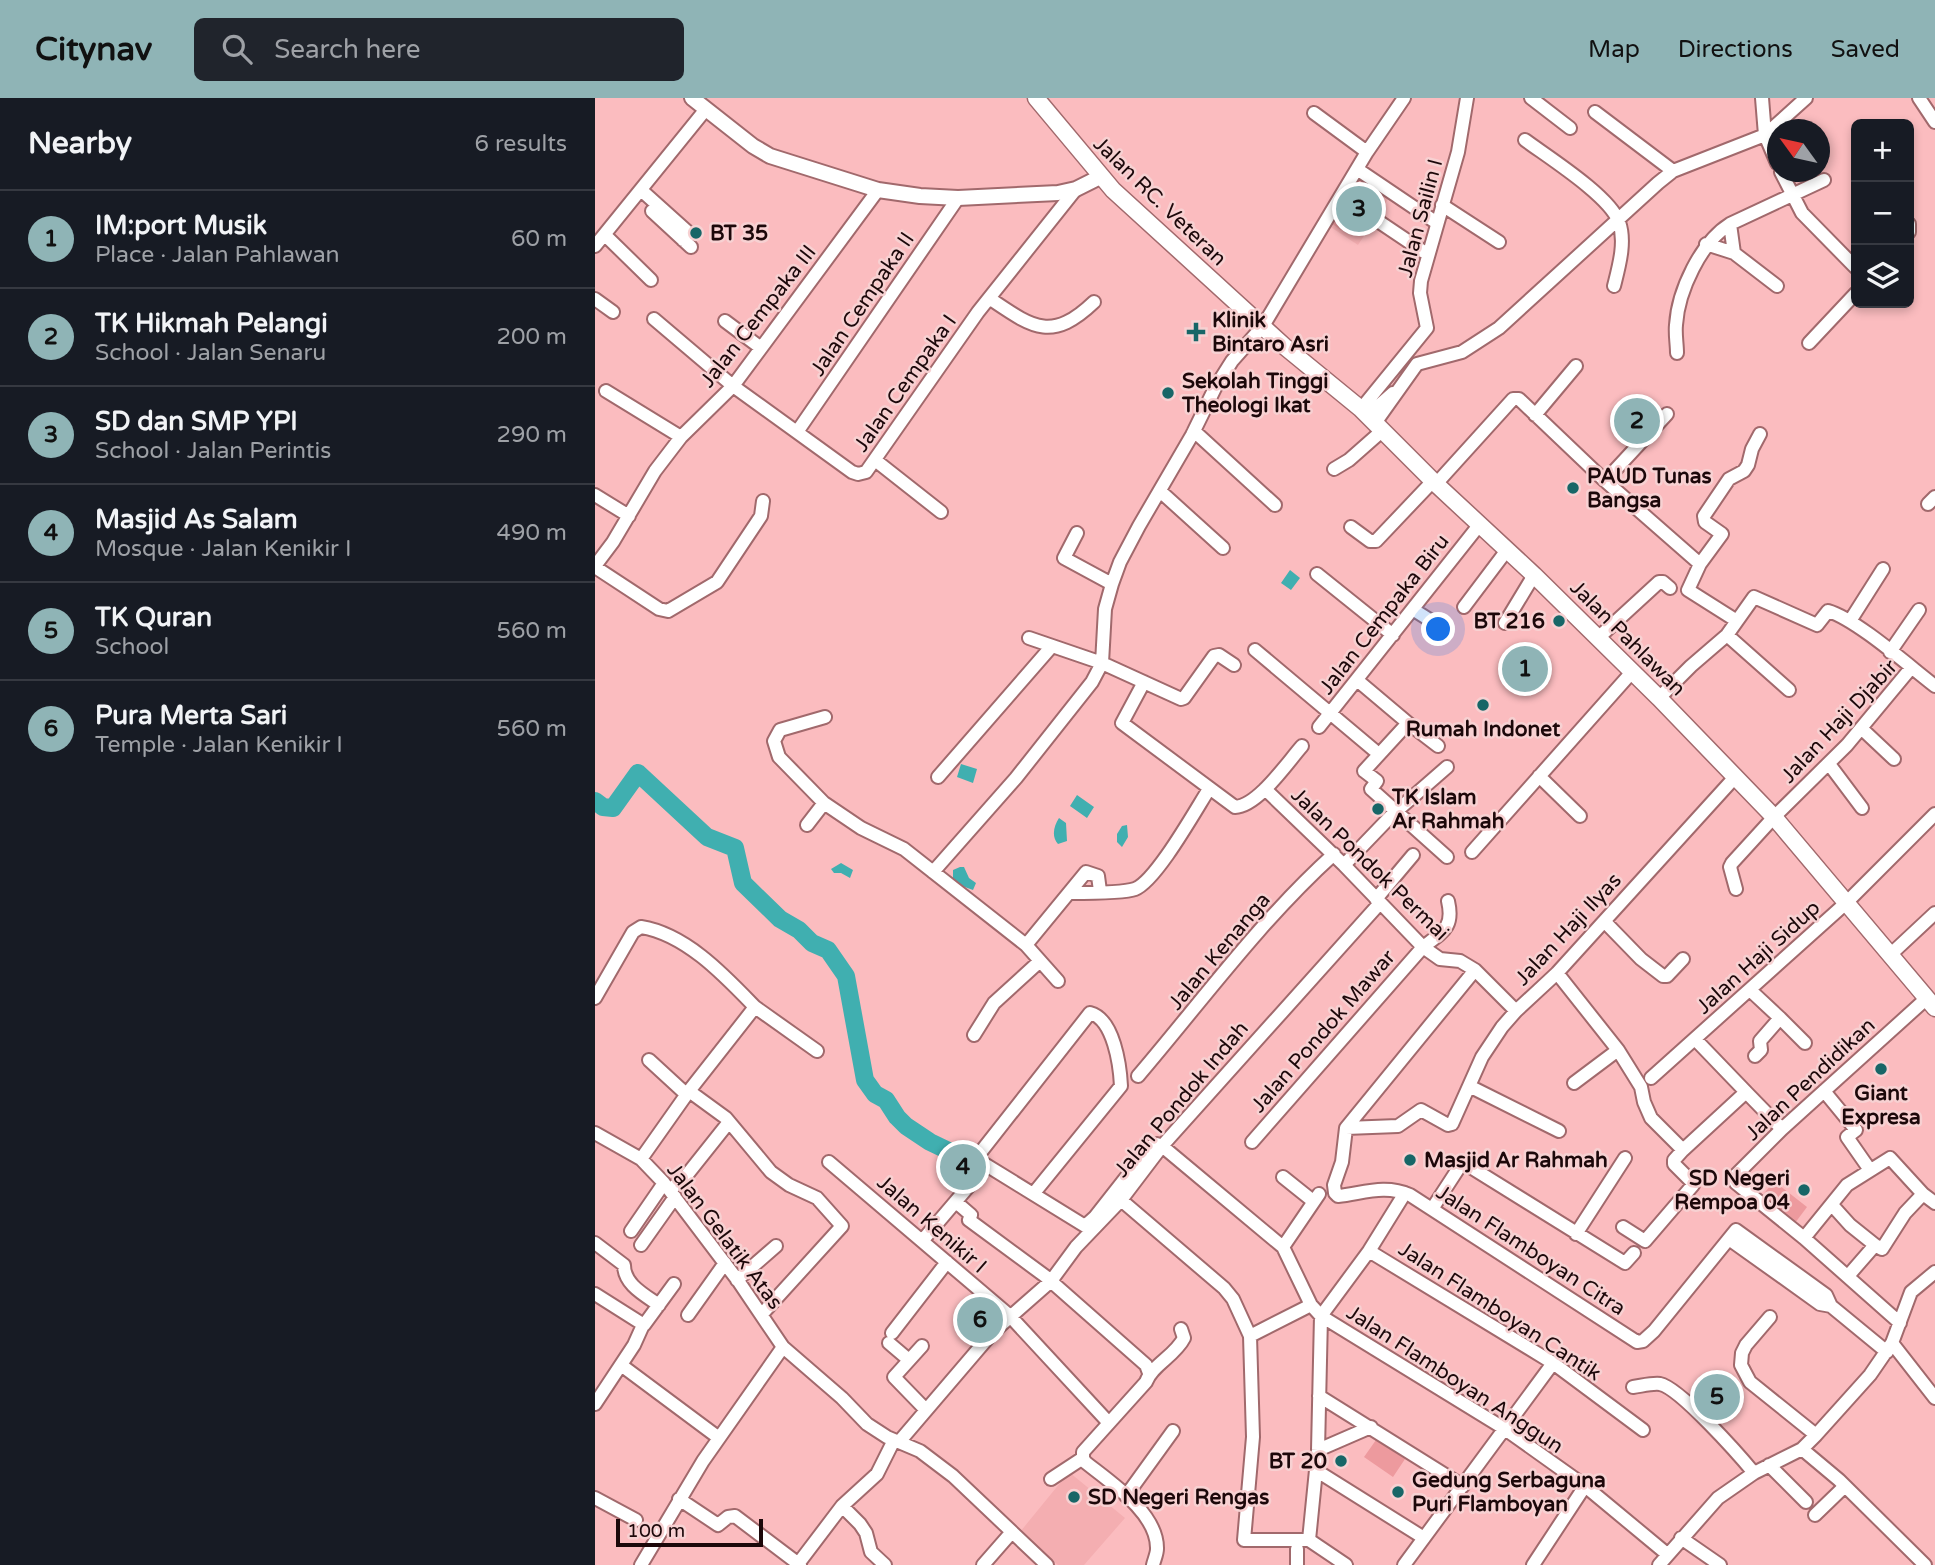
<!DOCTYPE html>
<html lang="en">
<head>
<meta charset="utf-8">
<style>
	:root { --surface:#171b24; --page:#20242c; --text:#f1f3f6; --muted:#9ea1a6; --line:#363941; --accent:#8fb4b6 }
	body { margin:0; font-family:"Varela Round",sans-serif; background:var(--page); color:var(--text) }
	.controls { position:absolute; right:21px; top:21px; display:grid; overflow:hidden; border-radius:10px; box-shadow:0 4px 10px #0003 }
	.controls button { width:63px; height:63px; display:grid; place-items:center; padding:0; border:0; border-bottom:2px solid var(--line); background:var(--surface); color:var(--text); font:35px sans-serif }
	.compass { position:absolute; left:1172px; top:21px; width:63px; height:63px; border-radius:50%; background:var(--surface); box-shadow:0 4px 10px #0003; rotate:303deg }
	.scale { position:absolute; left:21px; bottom:18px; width:147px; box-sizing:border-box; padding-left:7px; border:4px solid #1c080a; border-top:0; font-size:19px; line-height:24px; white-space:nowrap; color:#1c080a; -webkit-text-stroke:5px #f7d1d2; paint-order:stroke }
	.you { position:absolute; left:844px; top:532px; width:24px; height:24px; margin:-18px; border:5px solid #fff; border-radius:50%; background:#1a73e8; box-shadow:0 0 0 10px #1a73e833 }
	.badge { display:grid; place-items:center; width:46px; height:46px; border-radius:50%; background:var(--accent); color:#111; font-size:23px; font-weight:700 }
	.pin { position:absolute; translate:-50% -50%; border:4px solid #fff; box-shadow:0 2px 7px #0006 }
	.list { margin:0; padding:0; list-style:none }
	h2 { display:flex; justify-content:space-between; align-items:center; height:91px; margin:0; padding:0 28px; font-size:30px }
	h2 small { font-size:23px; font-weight:400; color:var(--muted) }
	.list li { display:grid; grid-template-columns:46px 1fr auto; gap:21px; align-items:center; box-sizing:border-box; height:98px; padding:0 28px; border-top:2px solid var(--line) }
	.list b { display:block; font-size:26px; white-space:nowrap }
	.list p { margin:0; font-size:23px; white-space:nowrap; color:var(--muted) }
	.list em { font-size:23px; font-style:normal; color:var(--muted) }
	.icon { flex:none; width:38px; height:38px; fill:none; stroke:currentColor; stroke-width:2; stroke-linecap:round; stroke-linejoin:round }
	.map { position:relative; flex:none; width:1340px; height:1467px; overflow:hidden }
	header { display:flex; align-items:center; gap:42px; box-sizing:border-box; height:98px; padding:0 35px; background:var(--accent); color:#111 }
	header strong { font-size:33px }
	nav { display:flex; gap:38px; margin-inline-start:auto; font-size:24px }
	.search { width:490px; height:63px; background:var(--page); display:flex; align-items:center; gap:18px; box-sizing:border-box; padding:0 24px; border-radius:10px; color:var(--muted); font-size:26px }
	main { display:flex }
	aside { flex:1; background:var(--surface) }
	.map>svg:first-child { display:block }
	.built { fill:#f4aeb1 }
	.green { fill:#ed9a9e }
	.water { fill:#40afb0 }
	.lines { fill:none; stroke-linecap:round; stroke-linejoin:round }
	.river { stroke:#40afb0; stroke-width:18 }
	.minor-casing { stroke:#a1696c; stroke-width:16 }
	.tertiary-casing { stroke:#a1696c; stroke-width:18 }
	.secondary-casing { stroke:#a1696c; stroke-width:19 }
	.minor { stroke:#fff; stroke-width:12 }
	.tertiary { stroke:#fff; stroke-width:14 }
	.secondary { stroke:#fff; stroke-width:16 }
	.poi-dot { fill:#176667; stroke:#f7d1d2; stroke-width:2.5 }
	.labels { text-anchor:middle; stroke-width:5; stroke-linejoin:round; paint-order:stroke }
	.street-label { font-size:21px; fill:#1c080a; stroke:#f7d1d2 }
	.poi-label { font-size:21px; font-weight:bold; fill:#1c080a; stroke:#f7d1d2; text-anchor:start }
</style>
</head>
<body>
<header>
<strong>Citynav</strong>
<div class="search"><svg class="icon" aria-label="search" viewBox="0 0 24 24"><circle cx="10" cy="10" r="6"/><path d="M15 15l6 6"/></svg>Search here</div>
<nav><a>Map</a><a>Directions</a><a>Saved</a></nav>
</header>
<main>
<aside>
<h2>Nearby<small>6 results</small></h2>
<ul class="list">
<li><span class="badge">1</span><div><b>IM:port Musik</b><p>Place · Jalan Pahlawan</p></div><em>60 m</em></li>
<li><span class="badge">2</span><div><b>TK Hikmah Pelangi</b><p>School · Jalan Senaru</p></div><em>200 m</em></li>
<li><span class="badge">3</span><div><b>SD dan SMP YPI</b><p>School · Jalan Perintis</p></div><em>290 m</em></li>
<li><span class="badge">4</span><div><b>Masjid As Salam</b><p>Mosque · Jalan Kenikir I</p></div><em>490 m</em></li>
<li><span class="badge">5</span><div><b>TK Quran</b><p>School</p></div><em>560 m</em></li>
<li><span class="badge">6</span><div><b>Pura Merta Sari</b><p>Temple · Jalan Kenikir I</p></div><em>560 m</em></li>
</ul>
</aside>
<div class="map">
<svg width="1340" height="1467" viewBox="0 0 1340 1467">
	<rect width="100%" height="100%" fill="#fbbcbf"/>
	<!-- built -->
	<path class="built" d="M765,74L797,95L763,147L731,126Z
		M474,1374L530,1420L489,1467H463L425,1434Z"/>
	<!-- green -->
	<path class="green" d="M756,93L767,99L746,132L736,125Z
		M1179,1083L1212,1109L1200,1125L1167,1098Z
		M781,1342L810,1361L798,1379L769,1359Z"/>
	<!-- water -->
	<path class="water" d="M695,472L705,480L696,492L686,485Z
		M366,666L382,671L378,685L362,679Z
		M482,697L499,709L492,720L475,708Z
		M464,720L471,725L472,743L463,746C456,738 459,728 464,720Z
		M532,727L533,739L527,749L522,744V736L527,728Z
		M246,765L258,772L255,780L246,775H239L236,771Z
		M365,769H369L374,780L381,785L378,792L367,788L358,780V772Z"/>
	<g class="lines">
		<!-- river -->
		<path class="river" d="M0,703L8,709L18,710L43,675L112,739L140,750L148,785L185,821L204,832L217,845L233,852L251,878L270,982L280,996L291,1002L302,1019L311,1028L335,1044L360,1056"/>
		<defs>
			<path id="minor" d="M936,0L975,30
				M1167,0L1170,37L1182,65
				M1324,0L1340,24
				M1000,14L1078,73
				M719,15L772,54
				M930,42C953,59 1015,98 1024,124C1031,144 1024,168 1019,188
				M762,71L842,125
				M1186,74L1207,115L1261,170
				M46,92L95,136L88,142
				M847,107L904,144
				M57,113L96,149
				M780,121L832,156
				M1135,126L1139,155
				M1314,126V134
				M10,137L56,182
				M1111,146L1139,155L1182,188
				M0,148L111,11
				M394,200C437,229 456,245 499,204
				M0,201L18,214
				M59,221L138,288L257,374L263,376L271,374L383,214L481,91
				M130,223L166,250
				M1214,245L1261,195
				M1082,255C1082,246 1080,236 1081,227C1083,193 1106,144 1135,126L1229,82
				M11,293L86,339
				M766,311L832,230L825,195L826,183L863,54L872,0
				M773,317L798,295
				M940,317L981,268
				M780,325L822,266L867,254L904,230L1063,85L1078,73L1170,37L1211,0
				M599,333L680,407
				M202,334L363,100
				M280,362L346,414
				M739,371L754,362L788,332
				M1010,383L1072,316
				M841,386L918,301H924L1008,381L1105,466L1093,492L1142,523
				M565,393L628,450
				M0,397L34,418
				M1333,406L1340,399
				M756,429L775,443H781L838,383
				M482,435L469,460L517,486
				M1105,466L1127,436L1110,424L1109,418L1134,381L1149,373L1153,367L1157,351L1165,336
				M0,468L18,444L60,373L86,339L138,288L283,92
				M0,469L64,511L73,513L122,484L166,418L168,403
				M722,476L798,537
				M869,509L912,452
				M819,512L849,531
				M1255,523L1288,471
				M910,525L939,477
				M1132,537L1194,592
				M434,540L507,565L586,601L589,600L619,558L624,557L639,567
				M1003,540L1064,484H1068L1075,490
				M660,552L779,652
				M1295,554L1324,512
				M762,582L813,625L769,673L782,683L776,691L852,759
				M549,584L527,625L640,709C663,708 692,665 707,648
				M1064,600L1096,568L1132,537L1159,499L1222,527L1233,513C1261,521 1314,568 1340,588
				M813,625L843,648
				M724,629L885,426
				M1266,630L1299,661
				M1234,666L1267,710
				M944,678L985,718
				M343,679L457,548
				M670,691L749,767L828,849L845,861L865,863L880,872L921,913
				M229,705L184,659L179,643L185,632L230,619
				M212,727L229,705L266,730L309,751L431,847L491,774L503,778L505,793
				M877,754L1037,574
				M749,767L797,717L852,669
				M338,774L421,680L497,584L507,565L510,511L517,486L525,464L544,428L597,337L620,290L637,263L668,228L772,54L809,0
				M1141,791L1135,769L1137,765L1179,719L1252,647L1316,570
				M475,795C488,795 529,795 540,791C561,783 600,713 614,691
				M781,801L818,757
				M1010,824L1046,861L1068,878H1072L1088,861
				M431,847L463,883
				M1295,857L1340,815
				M880,872L751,1030L747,1064L739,1087L740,1095L743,1098C769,1095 790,1086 815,1097L1042,1244L1048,1243L1059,1233L1141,1132L1231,1197L1236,1208L1292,1254
				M962,875L1023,952L1046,989L1049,1004L1056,1020L1088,1052L1151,994L1100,941
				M1155,892L1185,920L1165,943L1166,952L1160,958
				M0,900L38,834L46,829C91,836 130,878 160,909L94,993L46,1061
				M160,909L222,953
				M1185,920L1210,945
				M379,937L399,905L445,863
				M54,962L91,996
				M543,978C607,903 665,823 739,756
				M1056,980L1251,805L1340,716
				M979,985L1023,952
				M874,988L964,1033
				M94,993L131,1020L176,1074L194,1087L222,1100L247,1128L167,1216
				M1229,993L1261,1032L1252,1039L1275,1072
				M1151,994L1187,1031
				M751,1030L803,1028L826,1012L853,1027L857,1026L887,959L907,929L921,913L962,875L1141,678
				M0,1035L46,1061L69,1085L144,1184L188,1249L247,1300L272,1326L292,1339L325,1353L358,1378L452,1467
				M657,1044L828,849C849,833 859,829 853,803
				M567,1048L688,1149L716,1207L726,1218L910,1331L990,1388L1072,1456
				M234,1064L414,1217L514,1325
				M688,1079L718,1103
				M75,1092L91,1078L134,1024
				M439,1095L526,988C525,968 519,921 495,915L385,1055L383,1062L490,1128L500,1119L555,1049L562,1046L567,1048
				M519,1096L629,1190L638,1201L655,1238L658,1339L649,1442H714
				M361,1104L376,1117L374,1122L450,1178L551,1267L554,1275
				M1237,1107L1255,1127L1280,1147
				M837,1111L865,1068L869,1065L1030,1165L1039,1155
				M1028,1129L1050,1143L1098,1087V1085L1079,1066V1062L1088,1052
				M36,1133L69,1085
				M981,1136L1030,1060
				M1209,1140L1252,1087L1295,1060L1328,1096L1340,1105
				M1134,1141L1225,1206L1236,1208
				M327,1143L373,1089
				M0,1145L29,1167C29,1186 48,1196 64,1207
				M46,1147L80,1099
				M688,1149L724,1096
				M774,1153L958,1265L1048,1332
				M1253,1178L1280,1147L1287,1151L1310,1115L1328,1096
				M142,1182L181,1148
				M0,1196L49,1227L79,1186
				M93,1217L130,1165
				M726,1218L774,1153L810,1095
				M1175,1219L1151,1247L1147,1255L1146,1267L1155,1284L1221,1337
				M1305,1225L1209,1140L1141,1085L1139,1079L1187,1031L1332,900
				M297,1235L352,1164
				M655,1238L716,1207
				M294,1245L314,1262
				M1297,1245L1340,1300
				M327,1248L299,1279L331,1312
				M26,1267L124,1340
				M1038,1289C1046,1288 1057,1285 1065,1286C1085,1290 1145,1358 1159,1375
				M724,1298L868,1388
				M0,1306L39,1247L48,1227
				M304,1344L398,1234L456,1183L481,1149L526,1102L567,1048L785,805
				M1207,1351L1244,1382L1330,1467
				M723,1352L776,1329
				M488,1360L490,1364C515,1384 563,1415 562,1451C562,1456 559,1462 558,1467
				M1174,1367L1211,1404
				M722,1373L829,1440
				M456,1381L488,1360V1354L551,1284C557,1267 580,1258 589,1240L586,1231
				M531,1398L578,1333
				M0,1400L41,1422
				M84,1401L123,1427L133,1419L140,1418L205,1467
				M247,1408L265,1426L271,1435L276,1454L290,1467
				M1220,1417L1250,1388
				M1086,1440L1125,1467
				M714,1442L723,1352L726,1218
				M714,1442L751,1467
				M702,1451V1467
				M203,1466L247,1408L282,1376L299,1342
				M46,1467L108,1363L188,1249
				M388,1467L416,1435
				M809,1467L958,1265
				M938,1467L990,1388
				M1064,1467L1123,1400L1159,1375L1207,1351L1221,1337L1275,1277L1297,1245L1316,1194L1340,1174"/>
			<path id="tertiary" d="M97,0L158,48L175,58L283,92L325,98L363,100L463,95L481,91L505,79"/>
			<path id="secondary" d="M441,0L518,92L689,248L766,311L841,386L939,477L1064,600L1179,719L1340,910"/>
		</defs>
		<!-- minor casing -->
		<use href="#minor" class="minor-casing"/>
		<!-- tertiary casing -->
		<use href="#tertiary" class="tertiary-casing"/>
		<!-- secondary casing -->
		<use href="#secondary" class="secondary-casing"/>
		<!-- minor -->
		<use href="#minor" class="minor"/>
		<!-- tertiary -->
		<use href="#tertiary" class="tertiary"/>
		<!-- secondary -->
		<use href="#secondary" class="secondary"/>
	</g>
	<!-- markers -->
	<g class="poi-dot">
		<circle cx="101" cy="135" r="7"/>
		<path d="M597.5 223.5h7v7h7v7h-7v7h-7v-7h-7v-7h7z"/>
		<circle cx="573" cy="295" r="7"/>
		<circle cx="978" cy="390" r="7"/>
		<circle cx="964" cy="523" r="7"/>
		<circle cx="888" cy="607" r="7"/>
		<circle cx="783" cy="711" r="7"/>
		<circle cx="1286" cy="971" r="7"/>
		<circle cx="815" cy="1062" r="7"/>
		<circle cx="1209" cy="1092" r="7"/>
		<circle cx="746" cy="1363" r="7"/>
		<circle cx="803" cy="1394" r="7"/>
		<circle cx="479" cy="1399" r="7"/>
	</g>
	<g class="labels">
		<!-- street labels -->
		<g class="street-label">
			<text transform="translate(565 103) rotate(44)" y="7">Jalan RC. Veteran</text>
			<text transform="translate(825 120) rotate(-75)" y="7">Jalan Sailin I</text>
			<text transform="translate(267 206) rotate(-56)" y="7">Jalan Cempaka II</text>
			<text transform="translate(163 218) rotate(-52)" y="7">Jalan Cempaka III</text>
			<text transform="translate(310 285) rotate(-55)" y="7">Jalan Cempaka I</text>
			<text transform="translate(789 516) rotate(-52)" y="7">Jalan Cempaka Biru</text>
			<text transform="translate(1033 540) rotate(45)" y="7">Jalan Pahlawan</text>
			<text transform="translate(1244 623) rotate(-47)" y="7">Jalan Haji Djabir</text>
			<text transform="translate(775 766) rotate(44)" y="7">Jalan Pondok Permai</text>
			<text transform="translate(973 831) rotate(-47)" y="7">Jalan Haji Ilyas</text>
			<text transform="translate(624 853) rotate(-50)" y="7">Jalan Kenanga</text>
			<text transform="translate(1163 859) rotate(-42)" y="7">Jalan Haji Sidup</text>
			<text transform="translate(728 933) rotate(-49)" y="7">Jalan Pondok Mawar</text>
			<text transform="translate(1215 981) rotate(-43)" y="7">Jalan Pendidikan</text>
			<text transform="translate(586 1001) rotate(-50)" y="7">Jalan Pondok Indah</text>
			<text transform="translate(337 1126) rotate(41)" y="7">Jalan Kenikir I</text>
			<text transform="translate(130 1138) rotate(53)" y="7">Jalan Gelatik Atas</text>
			<text transform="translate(936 1152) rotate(33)" y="7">Jalan Flamboyan Citra</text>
			<text transform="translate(905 1213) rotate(33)" y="7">Jalan Flamboyan Cantik</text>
			<text transform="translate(860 1281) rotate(33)" y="7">Jalan Flamboyan Anggun</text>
		</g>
		<!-- poi labels -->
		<g class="poi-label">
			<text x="115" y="142">BT 35</text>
			<text x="617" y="229">Klinik<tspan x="617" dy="24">Bintaro Asri</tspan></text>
			<text x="587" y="290">Sekolah Tinggi<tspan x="587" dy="24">Theologi Ikat</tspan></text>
			<text x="992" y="385">PAUD Tunas<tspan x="992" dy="24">Bangsa</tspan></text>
			<text x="950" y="530" text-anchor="end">BT 216</text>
			<text x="888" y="638" text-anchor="middle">Rumah Indonet</text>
			<text x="797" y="706">TK Islam<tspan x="797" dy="24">Ar Rahmah</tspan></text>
			<text x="1286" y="1002" text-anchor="middle">Giant<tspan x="1286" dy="24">Expresa</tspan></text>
			<text x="829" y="1069">Masjid Ar Rahmah</text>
			<text x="1195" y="1087" text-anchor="end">SD Negeri<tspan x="1195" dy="24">Rempoa 04</tspan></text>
			<text x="732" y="1370" text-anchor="end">BT 20</text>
			<text x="817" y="1389">Gedung Serbaguna<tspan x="817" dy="24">Puri Flamboyan</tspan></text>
			<text x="493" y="1406">SD Negeri Rengas</text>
		</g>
	</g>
</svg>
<div class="controls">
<button>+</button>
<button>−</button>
<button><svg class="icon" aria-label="layers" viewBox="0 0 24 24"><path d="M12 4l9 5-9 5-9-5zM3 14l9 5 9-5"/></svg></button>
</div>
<svg class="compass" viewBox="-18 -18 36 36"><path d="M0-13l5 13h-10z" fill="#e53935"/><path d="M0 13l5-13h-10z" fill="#9ea1a6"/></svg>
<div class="scale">100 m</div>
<div class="you"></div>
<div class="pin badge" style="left:930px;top:571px">1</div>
<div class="pin badge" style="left:1042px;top:323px">2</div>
<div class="pin badge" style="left:764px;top:111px">3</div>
<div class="pin badge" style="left:368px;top:1069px">4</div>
<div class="pin badge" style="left:1122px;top:1299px">5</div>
<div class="pin badge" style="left:385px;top:1222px">6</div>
</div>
</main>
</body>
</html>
